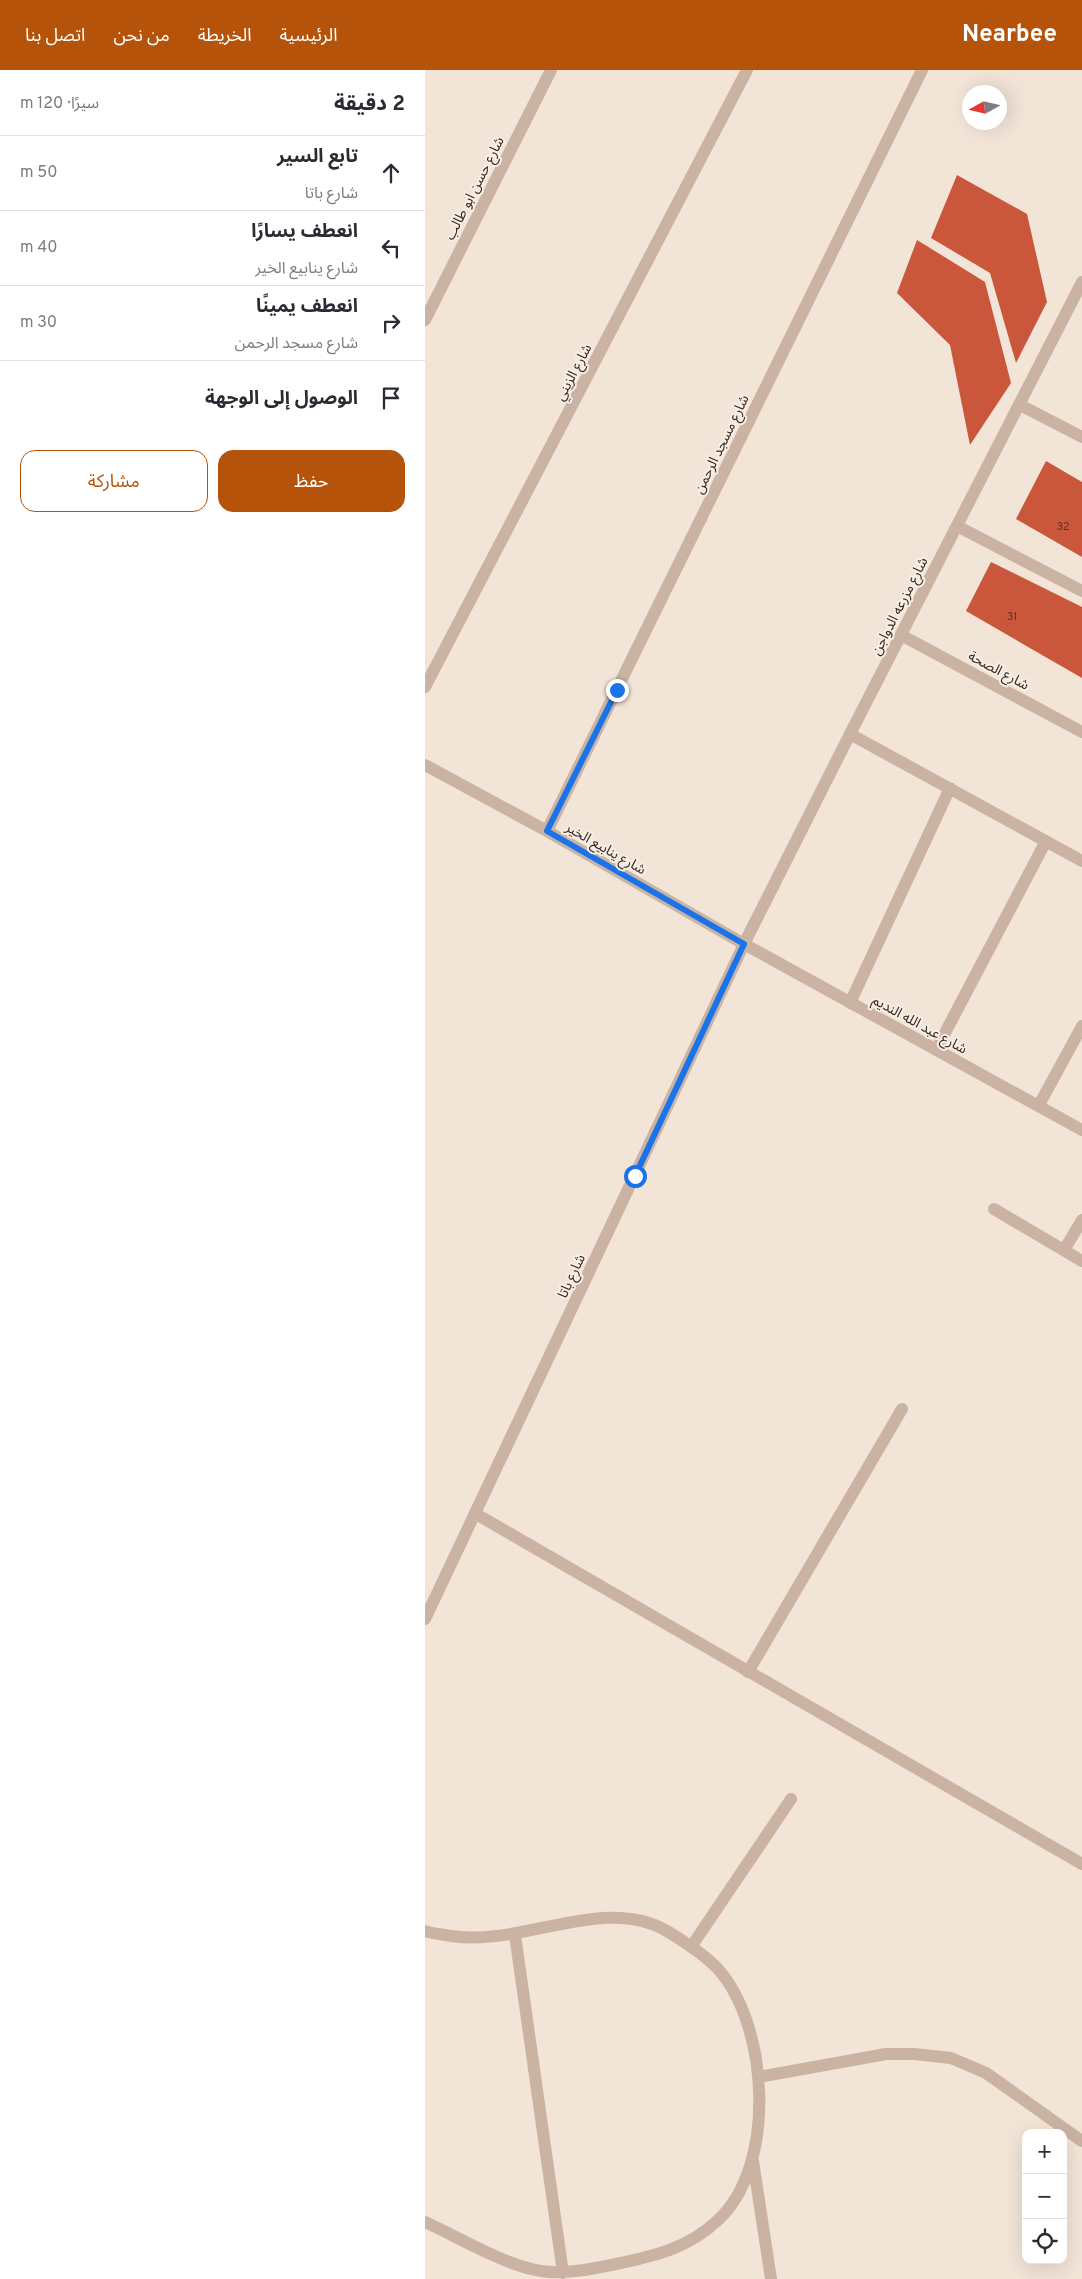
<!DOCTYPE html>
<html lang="ar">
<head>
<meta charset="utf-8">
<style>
	:root { --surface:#fff; --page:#f7f7f7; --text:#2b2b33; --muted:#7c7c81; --line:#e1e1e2; --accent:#b45309 }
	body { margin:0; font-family:Overpass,"Noto Sans Arabic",sans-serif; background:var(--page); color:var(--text); direction:rtl }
	.controls { position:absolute; right:15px; bottom:15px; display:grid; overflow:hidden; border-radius:10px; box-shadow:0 5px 20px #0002 }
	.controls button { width:45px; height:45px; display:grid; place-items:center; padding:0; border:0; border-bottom:1px solid var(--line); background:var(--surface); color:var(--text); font:25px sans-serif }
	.compass { position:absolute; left:537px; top:15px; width:45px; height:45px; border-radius:50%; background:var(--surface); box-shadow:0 5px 20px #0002; rotate:262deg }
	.stop { position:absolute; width:15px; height:15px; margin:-11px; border:4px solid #1a73e8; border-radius:50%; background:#fff }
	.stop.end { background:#1a73e8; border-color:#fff; box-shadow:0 1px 5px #0008 }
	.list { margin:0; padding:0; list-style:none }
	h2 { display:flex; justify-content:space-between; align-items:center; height:65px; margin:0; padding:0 20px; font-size:21px }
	h2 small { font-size:16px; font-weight:400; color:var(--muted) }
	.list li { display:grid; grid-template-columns:32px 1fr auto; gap:15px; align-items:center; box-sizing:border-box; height:75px; padding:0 20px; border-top:1px solid var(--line) }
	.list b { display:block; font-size:19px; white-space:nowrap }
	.list p { margin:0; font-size:16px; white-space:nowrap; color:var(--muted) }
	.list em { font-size:16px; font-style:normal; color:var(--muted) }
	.actions { display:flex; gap:10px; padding:15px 20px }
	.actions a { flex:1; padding:11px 0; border:1px solid var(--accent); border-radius:15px; text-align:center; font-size:18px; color:var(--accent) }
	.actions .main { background:var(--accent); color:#fff }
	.icon { flex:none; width:28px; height:28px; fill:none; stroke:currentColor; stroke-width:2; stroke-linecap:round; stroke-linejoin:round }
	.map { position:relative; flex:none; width:657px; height:2209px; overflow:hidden; direction:ltr }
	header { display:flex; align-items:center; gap:30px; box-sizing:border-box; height:70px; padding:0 25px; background:var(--accent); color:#fff }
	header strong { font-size:24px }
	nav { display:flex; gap:28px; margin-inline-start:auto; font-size:18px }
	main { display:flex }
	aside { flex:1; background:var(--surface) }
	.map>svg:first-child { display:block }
	.building { fill:#ca573c }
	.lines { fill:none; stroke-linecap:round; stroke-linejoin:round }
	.lane { stroke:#cab3a3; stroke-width:12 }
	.street { stroke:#cab3a3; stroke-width:12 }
	.route { stroke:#1a73e8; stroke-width:6 }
	.labels { text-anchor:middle; stroke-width:4; stroke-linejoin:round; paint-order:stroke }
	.number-label { font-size:11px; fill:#5a342b }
	.street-label { font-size:14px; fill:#342925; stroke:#f9eee3 }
</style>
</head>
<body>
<header>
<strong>Nearbee</strong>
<nav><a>الرئيسية</a><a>الخريطة</a><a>من نحن</a><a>اتصل بنا</a></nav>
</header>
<main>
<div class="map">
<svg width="657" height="2209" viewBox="0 0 657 2209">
	<rect width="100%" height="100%" fill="#f2e4d7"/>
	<!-- building -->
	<path class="building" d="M532,105L602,144L622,232L591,293L565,203L506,168Z
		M492,170L560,212L586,313L545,375L525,275L472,223Z
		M621,391L657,412V487L591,449Z
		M566,492L657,537V608L541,541Z"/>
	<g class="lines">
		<!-- lane -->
		<path class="lane" d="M569,1139L657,1191
			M639,1180L657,1150
			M323,1602L477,1339"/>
		<!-- street -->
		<path class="street" d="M0,250L126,0
			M595,335L657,367
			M532,456L657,521
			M476,565L657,662
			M0,617L322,0
			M425,664L657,791
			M0,695L122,761L319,874L657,1060
			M122,761L497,0
			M425,933L525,718
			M511,980L621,771
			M614,1035L657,956
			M51,1444L657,1794
			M0,1549L319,874L425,664L657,212
			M0,1861C8,1864 18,1864 26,1866C98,1877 179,1824 242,1861C260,1872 279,1884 293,1899C344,1956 352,2096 293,2150C265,2177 233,2185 196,2193C170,2198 142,2205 116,2201C79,2195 35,2168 0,2152
			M90,1865L138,2203
			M266,1877L366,1729
			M333,2007L461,1984H489L526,1988L561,2003L657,2071
			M328,2091L346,2209"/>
	</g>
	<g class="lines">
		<!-- route -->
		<path class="route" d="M192,620L122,761L319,874L210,1106"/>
	</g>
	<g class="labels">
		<!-- number labels -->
		<g class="number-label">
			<text x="638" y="460">32</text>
			<text x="587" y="550">31</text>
		</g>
		<!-- street labels -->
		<g class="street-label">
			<text transform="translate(49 118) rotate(-63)" y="5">شارع حسن ابو طالب</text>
			<text transform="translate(148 302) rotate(-62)" y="5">شارع الزيني</text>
			<text transform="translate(296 374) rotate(-64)" y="5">شارع مسجد الرحمن</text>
			<text transform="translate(474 536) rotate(-63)" y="5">شارع مزرعه الدواجن</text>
			<text transform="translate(574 600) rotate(28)" y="5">شارع الصحة</text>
			<text transform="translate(181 778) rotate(30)" y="5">شارع ينابيع الخير</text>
			<text transform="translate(495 954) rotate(29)" y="5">شارع عبد الله النديم</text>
			<text transform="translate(146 1206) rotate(-65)" y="5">شارع باتا</text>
		</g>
	</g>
</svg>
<div class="controls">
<button>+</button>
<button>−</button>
<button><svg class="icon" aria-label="locate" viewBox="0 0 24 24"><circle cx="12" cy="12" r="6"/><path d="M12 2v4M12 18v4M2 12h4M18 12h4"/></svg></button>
</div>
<svg class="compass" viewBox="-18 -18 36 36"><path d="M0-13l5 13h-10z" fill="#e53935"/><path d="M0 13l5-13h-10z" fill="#7c7c81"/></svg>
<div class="stop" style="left:210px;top:1106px"></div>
<div class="stop end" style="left:192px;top:620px"></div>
</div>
<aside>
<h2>2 دقيقة<small>سيرًا · 120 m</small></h2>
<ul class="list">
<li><svg class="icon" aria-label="ahead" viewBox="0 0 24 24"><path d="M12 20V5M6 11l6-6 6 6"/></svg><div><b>تابع السير</b><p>شارع باتا</p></div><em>50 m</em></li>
<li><svg class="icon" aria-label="left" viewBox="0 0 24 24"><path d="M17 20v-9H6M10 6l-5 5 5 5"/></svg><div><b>انعطف يسارًا</b><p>شارع ينابيع الخير</p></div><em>40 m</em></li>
<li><svg class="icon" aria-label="right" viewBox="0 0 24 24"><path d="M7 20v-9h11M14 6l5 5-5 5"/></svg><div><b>انعطف يمينًا</b><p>شارع مسجد الرحمن</p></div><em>30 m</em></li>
<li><svg class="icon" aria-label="arrive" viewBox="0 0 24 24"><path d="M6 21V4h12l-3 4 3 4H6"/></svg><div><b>الوصول إلى الوجهة</b></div></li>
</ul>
<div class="actions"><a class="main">حفظ</a><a>مشاركة</a></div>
</aside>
</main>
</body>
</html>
